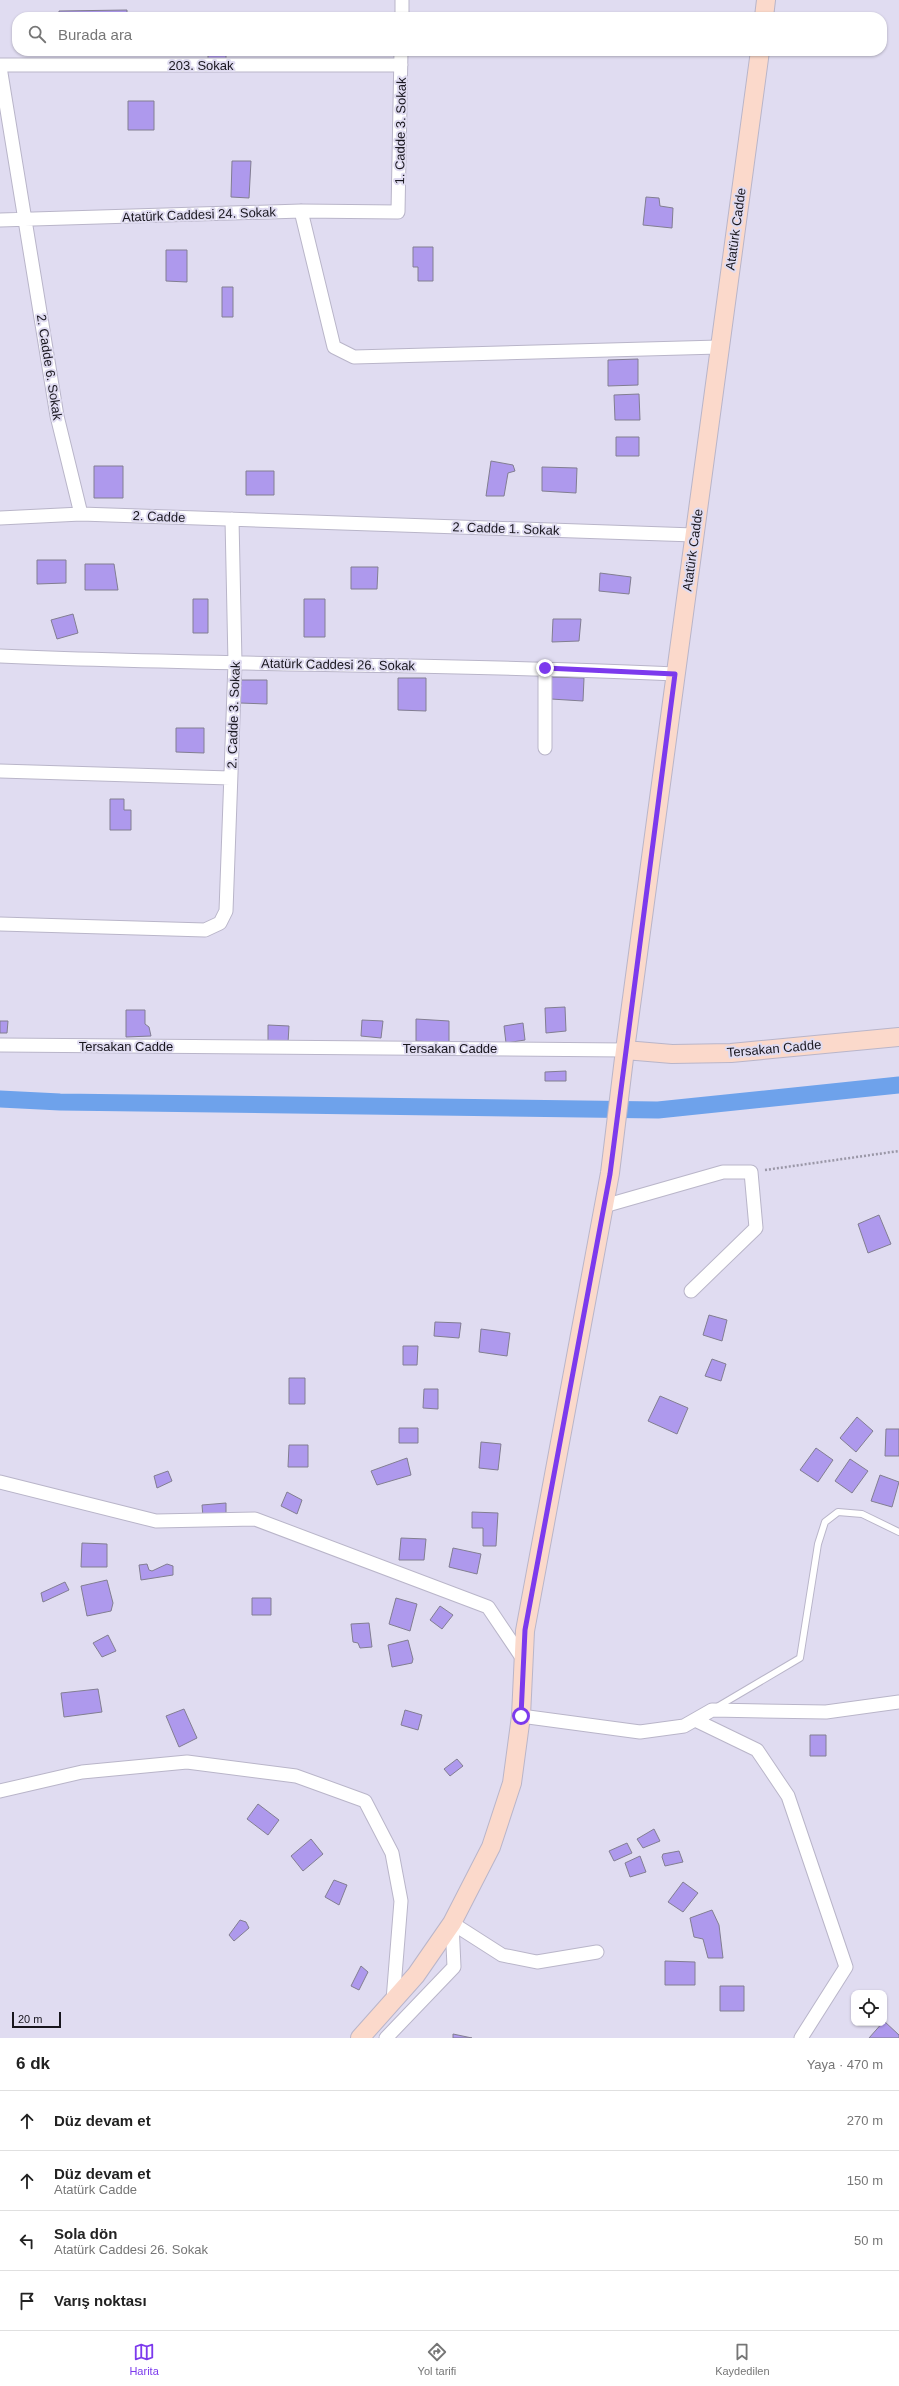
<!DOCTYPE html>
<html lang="tr">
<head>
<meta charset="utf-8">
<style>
	:root { --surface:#fff; --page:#f6f6f6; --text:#222; --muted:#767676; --line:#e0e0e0; --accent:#7c3aed }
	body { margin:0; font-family:Helvetica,sans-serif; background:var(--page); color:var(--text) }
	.controls { position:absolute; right:12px; bottom:12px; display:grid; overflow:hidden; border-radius:8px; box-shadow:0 1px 3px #0004 }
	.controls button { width:36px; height:36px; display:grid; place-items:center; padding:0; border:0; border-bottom:1px solid var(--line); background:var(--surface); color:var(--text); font:20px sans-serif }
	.scale { position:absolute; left:12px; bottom:10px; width:49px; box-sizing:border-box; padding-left:4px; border:2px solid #18161e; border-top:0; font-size:11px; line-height:14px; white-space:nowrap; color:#18161e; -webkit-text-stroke:3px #e0dcf1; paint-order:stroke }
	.stop { position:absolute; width:12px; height:12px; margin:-9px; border:3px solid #7c3aed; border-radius:50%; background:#fff }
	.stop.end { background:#7c3aed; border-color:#fff; box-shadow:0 1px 4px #0008 }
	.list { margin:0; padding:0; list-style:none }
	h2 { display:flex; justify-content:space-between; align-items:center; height:52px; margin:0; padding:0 16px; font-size:17px }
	h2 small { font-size:13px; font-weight:400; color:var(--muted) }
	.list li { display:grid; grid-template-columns:26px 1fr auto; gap:12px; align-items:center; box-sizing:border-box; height:60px; padding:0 16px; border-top:1px solid var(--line) }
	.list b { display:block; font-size:15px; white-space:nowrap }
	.list p { margin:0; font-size:13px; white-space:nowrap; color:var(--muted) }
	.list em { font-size:13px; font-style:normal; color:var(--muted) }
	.icon { flex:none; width:22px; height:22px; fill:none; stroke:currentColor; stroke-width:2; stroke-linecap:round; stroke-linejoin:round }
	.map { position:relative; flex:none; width:899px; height:2038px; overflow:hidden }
	.search { position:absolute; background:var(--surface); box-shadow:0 1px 3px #0004; left:12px; right:12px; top:12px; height:44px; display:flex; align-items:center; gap:10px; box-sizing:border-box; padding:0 14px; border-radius:16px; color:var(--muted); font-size:15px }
	.sheet { height:292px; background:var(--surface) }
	nav { display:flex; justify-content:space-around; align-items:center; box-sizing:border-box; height:56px; border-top:1px solid var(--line); background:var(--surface); font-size:11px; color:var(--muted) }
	nav a { display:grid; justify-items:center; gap:2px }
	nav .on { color:var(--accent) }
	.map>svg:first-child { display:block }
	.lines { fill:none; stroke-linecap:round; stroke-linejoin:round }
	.canal { stroke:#6ea2eb; stroke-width:17 }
	.building { fill:#ae99ed; stroke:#827e91 }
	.lane-casing { stroke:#b9b5c9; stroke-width:8 }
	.street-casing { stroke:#b9b5c9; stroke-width:15 }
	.secondary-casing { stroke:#b9b5c9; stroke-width:20 }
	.path { stroke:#9a97a7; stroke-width:2.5; stroke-dasharray:2 2; stroke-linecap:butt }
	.lane { stroke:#fff; stroke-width:6 }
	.street { stroke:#fff; stroke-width:13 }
	.secondary { stroke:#fbd9cb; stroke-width:18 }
	.route { stroke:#7c3aed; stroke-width:5 }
	.labels { text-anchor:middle; stroke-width:4; stroke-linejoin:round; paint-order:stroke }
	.street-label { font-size:13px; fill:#18161e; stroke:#e0dcf1 }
</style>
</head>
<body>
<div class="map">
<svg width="899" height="2038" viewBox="0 0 899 2038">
	<rect width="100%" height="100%" fill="#e0dcf1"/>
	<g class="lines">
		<!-- canal -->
		<path class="canal" d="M0,1099L60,1102L658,1110L899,1085"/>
	</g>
	<!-- building -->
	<path class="building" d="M127,10V17H59V11Z
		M208,51H226V59H208Z
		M128,101H154V130H128Z
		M232,161H251L249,198L231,197Z
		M646,197L659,198L660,206L673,208L672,228L643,225Z
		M413,247H433V281H418V267H413Z
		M166,250H187V282L166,281Z
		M222,287H233V317H222Z
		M638,359V385L608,386V360Z
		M639,394L640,420H615L614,395Z
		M616,437H639V456H616Z
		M491,461L513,465L515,471L508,473L504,496H486Z
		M94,466H123V498H94Z
		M542,467L577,468L576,493L542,491Z
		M246,471H274V495H246Z
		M37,560H66V583L37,584Z
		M85,564H114L118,590H85Z
		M351,567H378L377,589H351Z
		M600,573L631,577L629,594L599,591Z
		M193,599H208V633H193Z
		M304,599H325V637H304Z
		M73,614L78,633L57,639L51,620Z
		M553,619H581L579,641L552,642Z
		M551,677L584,678L583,701L551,699Z
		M398,678H426V711L398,710Z
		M240,680H267V704L240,703Z
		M176,728H204V753L176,752Z
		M110,799H124V810H131V830H110Z
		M565,1007L566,1031L546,1033L545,1008Z
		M126,1010H145V1024L149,1027L151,1036L126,1037Z
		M416,1019L449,1021V1043L416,1041Z
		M362,1020L383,1021L381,1038L361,1036Z
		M0,1021H8L7,1033H0Z
		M523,1023L525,1040L506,1043L504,1026Z
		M268,1025L289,1026L288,1043L268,1042Z
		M566,1071V1081H545V1072Z
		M879,1215L891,1244L868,1253L858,1224Z
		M709,1315L727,1320L722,1341L703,1335Z
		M435,1322L461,1323L459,1338L434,1336Z
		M481,1329L510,1333L507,1356L479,1352Z
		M403,1346H418L417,1365H403Z
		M712,1359L726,1364L721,1381L705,1376Z
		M289,1378H305V1404H289Z
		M424,1389H438V1409L423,1408Z
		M660,1396L688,1408L677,1434L648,1421Z
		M857,1417L873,1431L856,1452L840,1438Z
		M399,1428H418V1443H399Z
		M886,1429H899V1456H885Z
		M481,1442L501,1444L498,1470L479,1468Z
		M289,1445H308V1467H288Z
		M816,1448L833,1460L818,1482L800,1470Z
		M407,1458L411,1475L377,1485L371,1471Z
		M850,1459L868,1471L852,1493L835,1481Z
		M168,1471L172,1481L157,1488L154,1476Z
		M880,1475L899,1482L892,1507L871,1501Z
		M287,1492L302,1500L297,1514L281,1506Z
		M226,1503V1516L203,1517L202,1505Z
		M472,1512L498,1513L496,1546H483V1528H472Z
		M401,1538L426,1539L424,1560H399Z
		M82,1543L107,1544V1567H81Z
		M453,1548L481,1554L477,1574L449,1567Z
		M147,1564L149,1570L152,1571L167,1564L173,1566V1575L141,1580L139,1565Z
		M107,1580L113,1603L111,1611L87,1616L81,1586Z
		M65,1582L69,1590L43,1602L41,1593Z
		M252,1598H271V1615H252Z
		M396,1598L417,1604L410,1631L389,1624Z
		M440,1606L453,1615L442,1629L430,1620Z
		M369,1623L372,1647L360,1648L358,1643L353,1642L351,1624Z
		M108,1635L116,1651L102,1657L93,1643Z
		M408,1640L413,1659L412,1663L392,1667L388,1645Z
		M98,1689L102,1712L64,1717L61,1693Z
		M184,1709L197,1738L179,1747L166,1716Z
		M405,1710L422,1715L418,1730L401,1725Z
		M810,1735H826V1756H810Z
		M457,1759L463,1766L450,1776L444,1769Z
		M258,1804L279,1820L268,1835L247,1819Z
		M654,1829L660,1841L643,1848L637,1839Z
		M311,1839L323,1854L303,1871L291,1856Z
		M627,1843L632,1853L614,1861L609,1851Z
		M679,1851L683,1862L665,1866L662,1857L663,1854Z
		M640,1856L646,1872L630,1877L625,1863Z
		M334,1880L347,1885L339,1905L325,1897Z
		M683,1882L698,1893L683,1912L668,1902Z
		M712,1910L719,1925L723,1958H708L703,1939L694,1937L690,1918Z
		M240,1920L246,1922L249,1928L234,1941L229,1935Z
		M665,1961L695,1962V1985H665Z
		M361,1966L368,1972L359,1990L351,1986Z
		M720,1986H744V2011H720Z
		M884,2021L899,2035V2038H869Z
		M453,2034L472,2038H453Z"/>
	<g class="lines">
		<defs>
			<path id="lane" d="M717,1707L800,1658L818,1544L825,1522L838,1512L862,1514L899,1532"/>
			<path id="street" d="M402,17V0
				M0,65H401
				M0,67L57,416L81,514
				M301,211L334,347L354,357L719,347
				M0,220L301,211L398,212L401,51
				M0,518L81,514L694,535
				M0,656C225,666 450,663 675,674
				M545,748V668
				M0,771L230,778
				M0,924L205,930L220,923L226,911L235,663L232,519
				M0,1045L625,1050
				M604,1206L723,1172H751L756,1228L691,1291
				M0,1482L156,1521L255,1519L488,1607L525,1662
				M521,1716L640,1732L684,1726L712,1710L826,1712L899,1702
				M695,1720L757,1750L788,1796L846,1967L801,2038
				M0,1791L82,1772L187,1762L296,1776L365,1801L392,1853L401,1901L393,2000
				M452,1923L502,1955L537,1962L597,1952
				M386,2038L454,1967L452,1923"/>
			<path id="secondary" d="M764,17L766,0
				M625,1050L672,1054L731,1053L899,1037
				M360,2038L416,1975L452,1923L491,1847L512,1783L521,1716L525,1631L610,1173L625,1050L760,51"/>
		</defs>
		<!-- lane casing -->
		<use href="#lane" class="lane-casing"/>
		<!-- street casing -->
		<use href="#street" class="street-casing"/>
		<!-- secondary casing -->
		<use href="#secondary" class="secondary-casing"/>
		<!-- path -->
		<path class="path" d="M765,1170L899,1151"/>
		<!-- lane -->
		<use href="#lane" class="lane"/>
		<!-- street -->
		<use href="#street" class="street"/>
		<!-- secondary -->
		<use href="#secondary" class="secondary"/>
	</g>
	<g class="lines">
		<!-- route -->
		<path class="route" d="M521,1716L525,1630L610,1174L675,674L545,668"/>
	</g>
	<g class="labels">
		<!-- street labels -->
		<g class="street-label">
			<text x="201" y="70">203. Sokak</text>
			<text transform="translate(400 131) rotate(-89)" y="5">1. Cadde 3. Sokak</text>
			<text transform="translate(199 214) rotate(-2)" y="5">Atatürk Caddesi 24. Sokak</text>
			<text transform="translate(735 229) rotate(-82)" y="5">Atatürk Cadde</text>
			<text transform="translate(50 367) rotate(81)" y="5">2. Cadde 6. Sokak</text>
			<text transform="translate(159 516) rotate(2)" y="5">2. Cadde</text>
			<text transform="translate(506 528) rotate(2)" y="5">2. Cadde 1. Sokak</text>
			<text transform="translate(692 550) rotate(-82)" y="5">Atatürk Cadde</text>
			<text transform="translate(338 664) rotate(1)" y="5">Atatürk Caddesi 26. Sokak</text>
			<text transform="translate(233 715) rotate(-88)" y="5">2. Cadde 3. Sokak</text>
			<text x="126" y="1051">Tersakan Cadde</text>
			<text x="450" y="1053">Tersakan Cadde</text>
			<text transform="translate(774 1048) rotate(-5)" y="5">Tersakan Cadde</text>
		</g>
	</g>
</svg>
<div class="controls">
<button><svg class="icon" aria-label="locate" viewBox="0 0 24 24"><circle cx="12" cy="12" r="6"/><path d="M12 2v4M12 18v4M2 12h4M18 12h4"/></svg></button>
</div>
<div class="scale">20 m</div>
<div class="stop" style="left:521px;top:1716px"></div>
<div class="stop end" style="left:545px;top:668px"></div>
<div class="search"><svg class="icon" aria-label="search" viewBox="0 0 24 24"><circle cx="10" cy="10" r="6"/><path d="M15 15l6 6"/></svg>Burada ara</div>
</div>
<section class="sheet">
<h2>6 dk<small>Yaya · 470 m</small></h2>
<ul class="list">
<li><svg class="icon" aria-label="ahead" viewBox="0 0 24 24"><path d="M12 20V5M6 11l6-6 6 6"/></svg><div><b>Düz devam et</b></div><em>270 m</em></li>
<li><svg class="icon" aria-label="ahead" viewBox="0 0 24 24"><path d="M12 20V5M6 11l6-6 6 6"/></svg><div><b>Düz devam et</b><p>Atatürk Cadde</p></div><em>150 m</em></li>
<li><svg class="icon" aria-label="left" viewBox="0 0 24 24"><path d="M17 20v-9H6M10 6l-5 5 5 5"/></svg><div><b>Sola dön</b><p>Atatürk Caddesi 26. Sokak</p></div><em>50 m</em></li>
<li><svg class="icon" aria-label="arrive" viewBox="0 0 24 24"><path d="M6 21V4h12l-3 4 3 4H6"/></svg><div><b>Varış noktası</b></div></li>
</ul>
</section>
<nav>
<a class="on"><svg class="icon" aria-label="map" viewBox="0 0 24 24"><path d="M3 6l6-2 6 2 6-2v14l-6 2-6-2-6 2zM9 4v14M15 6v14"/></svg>Harita</a>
<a><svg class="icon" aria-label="directions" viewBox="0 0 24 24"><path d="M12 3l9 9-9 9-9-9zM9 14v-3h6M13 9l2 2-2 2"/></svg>Yol tarifi</a>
<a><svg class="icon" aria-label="saved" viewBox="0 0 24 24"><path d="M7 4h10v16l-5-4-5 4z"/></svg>Kaydedilen</a>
</nav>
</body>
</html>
